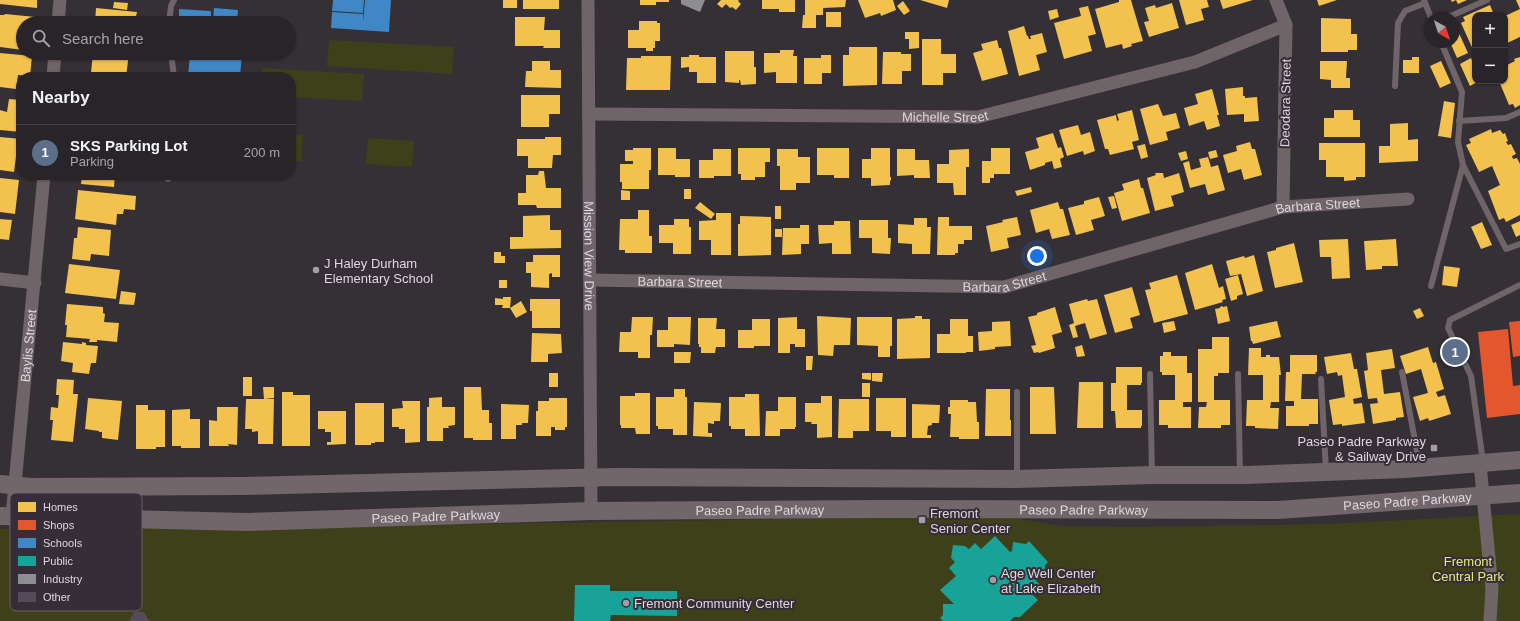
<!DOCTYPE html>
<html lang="en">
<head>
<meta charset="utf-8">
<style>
	:root { --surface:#282428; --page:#302c30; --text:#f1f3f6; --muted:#a5a4a8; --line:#444145; --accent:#8c9099 }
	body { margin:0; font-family:Arial,sans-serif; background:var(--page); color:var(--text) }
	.controls { position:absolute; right:12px; top:12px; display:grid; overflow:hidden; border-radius:8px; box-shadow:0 1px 3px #0004 }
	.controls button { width:36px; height:36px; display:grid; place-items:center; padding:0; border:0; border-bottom:1px solid var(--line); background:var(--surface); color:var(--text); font:20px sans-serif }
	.compass { position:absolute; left:1424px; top:12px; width:36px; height:36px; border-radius:50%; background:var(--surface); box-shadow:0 1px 3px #0004; rotate:141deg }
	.you { position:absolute; left:1037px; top:256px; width:14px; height:14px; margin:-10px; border:3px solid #fff; border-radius:50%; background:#1a73e8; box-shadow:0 0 0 6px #1a73e833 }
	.badge { display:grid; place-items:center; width:26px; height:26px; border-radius:50%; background:var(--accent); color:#fff; font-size:13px; font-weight:700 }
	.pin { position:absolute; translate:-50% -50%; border:2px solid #fff; box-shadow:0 1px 4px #0006 }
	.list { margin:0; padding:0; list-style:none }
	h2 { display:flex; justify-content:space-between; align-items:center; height:52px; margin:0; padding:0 16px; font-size:17px }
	h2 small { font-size:13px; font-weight:400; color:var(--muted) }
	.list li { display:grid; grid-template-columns:26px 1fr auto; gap:12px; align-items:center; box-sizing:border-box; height:56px; padding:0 16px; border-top:1px solid var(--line) }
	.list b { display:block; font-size:15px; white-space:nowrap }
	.list p { margin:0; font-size:13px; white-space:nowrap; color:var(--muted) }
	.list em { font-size:13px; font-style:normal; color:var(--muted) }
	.icon { flex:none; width:22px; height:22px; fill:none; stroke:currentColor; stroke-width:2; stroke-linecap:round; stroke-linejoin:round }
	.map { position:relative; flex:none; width:1520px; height:621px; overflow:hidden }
	.search { position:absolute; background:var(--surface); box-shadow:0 1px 3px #0004; left:16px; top:16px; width:280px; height:44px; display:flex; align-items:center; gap:10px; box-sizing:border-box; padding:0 14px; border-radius:22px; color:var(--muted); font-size:15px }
	.panel { position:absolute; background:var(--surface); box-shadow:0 1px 3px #0004; left:16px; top:72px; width:280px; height:108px; border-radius:16px }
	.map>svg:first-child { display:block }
	.green { fill:#3e4019 }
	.homes { fill:#f2c14e }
	.shops { fill:#e4572e }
	.schools { fill:#3f88c5 }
	.public { fill:#17a398 }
	.industry { fill:#8d8d92 }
	.building { fill:#564958 }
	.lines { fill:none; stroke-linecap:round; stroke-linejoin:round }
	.lane { stroke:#6f6467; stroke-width:6 }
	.street { stroke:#6f6467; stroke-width:13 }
	.secondary { stroke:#71666a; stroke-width:18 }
	.poi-dot { fill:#a39da4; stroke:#372d38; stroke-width:1.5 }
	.labels { text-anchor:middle; stroke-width:4; stroke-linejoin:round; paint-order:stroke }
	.street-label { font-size:13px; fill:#ded8df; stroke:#372d38 }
	.poi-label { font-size:13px; fill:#ded8df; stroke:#372d38; text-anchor:start }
	.park-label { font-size:13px; fill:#e1ec76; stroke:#372d38 }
	.key { fill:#372d38; stroke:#69606a; stroke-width:1 }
	.key-label { font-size:11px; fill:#ded8df }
</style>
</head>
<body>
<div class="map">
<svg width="1520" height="621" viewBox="0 0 1520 621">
	<rect width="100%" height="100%" fill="#353035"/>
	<!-- green -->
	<path class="green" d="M329,40L454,47L452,74L327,66Z
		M262,68L364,74L362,101L291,97V77H262Z
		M291,134L303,135L301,161H291Z
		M368,138L414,141L412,167L366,164Z
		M1520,514V621H0V529L215,528L857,518H1014L1061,526L1134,527L1328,524Z"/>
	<!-- homes -->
	<path class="homes" d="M0,0H37V8L0,4Z
		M503,0H517V8H503Z
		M523,0H559V9H523Z
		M640,0H669V2H656V5H640Z
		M721,0H739L738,1L741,4L736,10L732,7L730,8L726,4L722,8L717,4Z
		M762,0H795V12H779V9H762Z
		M805,0H846L845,7L823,8V15H816V28H802L803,15H805Z
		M858,0H893L896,10L881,16L880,13L865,18Z
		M920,0H949L947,8Z
		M1119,0H1131L1143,41L1131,44L1132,46L1123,49L1122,44L1106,48L1095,9L1119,2Z
		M1179,0H1207L1209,7L1201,9L1204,20L1186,25Z
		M1220,0H1253L1223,9Z
		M1317,0H1337L1319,6Z
		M1451,0H1467L1458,4L1456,0L1452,2Z
		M1516,0H1520V37L1505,44V16L1520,9Z
		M903,1L910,11L904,15L897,6Z
		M114,2L128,3L127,10L113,8Z
		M1172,3L1179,28L1149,37L1144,22L1149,21L1145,8L1155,5L1156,8Z
		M1490,5L1494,15H1475V54L1461,23L1465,21L1463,17Z
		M1088,6L1096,34L1088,36L1092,51L1064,59L1054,23L1081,16L1079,8Z
		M96,8L137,12L135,21L141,23H95Z
		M1057,9L1059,17L1050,20L1048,11Z
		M826,12H841V27H826Z
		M5,14L36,17L35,23H23V50L0,47V15H4Z
		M515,17H545L544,30H560V48H543L544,46H515Z
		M1321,18L1351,19V34H1357V50H1348V52H1321Z
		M639,21H657V23H660V41H655V48H653V51H646V48H628V30H639Z
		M1024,26L1027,36H1028L1029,39H1031L1030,36L1042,33L1047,52L1036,55L1040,70L1019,76L1008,31Z
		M1458,31L1468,53L1457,58L1450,42H1454V33Z
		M905,32H919V48L909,49V39H905Z
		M922,39H941V54H956V73H943V85H922Z
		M997,40L999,48H1001L1008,74L982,81L973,53L983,50L981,44Z
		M849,47H877V85L843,86V55H849Z
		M780,50H794L793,56H797V83H776V72L764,73V53H780Z
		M725,51H754V67H756V84L741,85L740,80H739V83L725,82Z
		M883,52H901V54H911V71H902V84H882Z
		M0,53L32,56L30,76L18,75L16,89L0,87Z
		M93,53H129L126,77L91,73Z
		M689,55H699V57H716V83H697V72H689V67L681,68V57H689Z
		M821,55H831V73H822V84H804V58H821Z
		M641,56H671L670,90H626L627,58H641Z
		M1412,57H1419V73H1403V60H1412Z
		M1520,57V105L1515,108L1513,104L1509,105L1499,81H1505V66L1515,61L1514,59Z
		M1471,58L1475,68V81H1479L1470,86L1460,64Z
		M532,61H550V70H561V88L525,87L526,71H532Z
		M1320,61H1347L1346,78H1350V88H1331V80L1320,79Z
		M1441,61L1451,83L1440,88L1430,66Z
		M1243,87V96H1245V98L1257,97L1259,121L1244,122V114L1227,115L1225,89Z
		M1212,89L1219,115H1217L1220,126L1207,130L1204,121L1189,126L1184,108L1198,104L1195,94Z
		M521,95H560V114H549V127H521Z
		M9,99L21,100V132L0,130V110L7,112Z
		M1444,101L1455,103L1451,138L1438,136Z
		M1158,104L1163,116L1176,113L1180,128L1166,132L1168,140L1150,145L1140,109Z
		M1132,110L1139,140L1132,142L1134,149L1110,155L1108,149H1105L1097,120L1116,115L1117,121L1119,120L1117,114Z
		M1334,110H1353V120H1360V137H1324V118H1334Z
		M1408,123V140L1418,139V161L1379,163V146H1390V124Z
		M1078,125L1081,135L1090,132L1095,151L1084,155L1083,151L1067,156L1059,130Z
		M1491,129L1492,133L1500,130L1503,134L1505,133L1508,141L1506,142L1508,145L1511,144L1516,154L1512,156L1513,159L1517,158L1520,164V215L1506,222L1504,218L1499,220L1488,191L1500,185L1492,166L1479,172L1466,145L1471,143L1469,139Z
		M1053,133L1058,148L1061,147L1064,157L1060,159L1062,167L1054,169L1052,161L1045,163V165L1030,170L1025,152L1039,148L1036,138Z
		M0,137L21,139V157H16L14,172L0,170Z
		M545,137H561V155H553L552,168H528V156H517V139H545Z
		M1250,142L1252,149H1255L1262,175L1244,180L1241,169L1228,173L1223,155L1237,151L1236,146Z
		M1319,143H1365V177H1356V180L1344,181V177H1326V160H1319Z
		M1145,144L1148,157L1141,159L1137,146Z
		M633,148H651V170H649V189H622V182H620V164H633V161H625V150H633Z
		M658,148H676V159H690V177H675V175H658Z
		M738,148H770V162H765V177H755V180H741V174H738Z
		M817,148H849V178H834V175H817Z
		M871,148H890V177H891V180L890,181V185L871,186V178H862V159H871Z
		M991,148H1010V174H994V178H990V183H982V161H991Z
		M713,149H731V176H714V178H699V160H713Z
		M777,149H798V157H810V183H796V190H780V166H777Z
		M897,149H915V160H929L930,178H914V175L897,176Z
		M969,149V167H966V195H954L953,183H937V164H949V150Z
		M1216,150L1218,157L1210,159L1208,152Z
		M1186,151L1188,159L1181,161L1178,153Z
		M1208,157L1211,167L1218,165L1225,190L1208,195L1205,184L1190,188L1183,163L1189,161L1191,170L1201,167L1199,159Z
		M539,171H544L546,188H561V208H537L536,205H518V193H526V175H538Z
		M1155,173H1163L1164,178L1179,173L1184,192L1171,196L1174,206L1155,211L1147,178L1156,175Z
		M82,175H115L114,187L81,184Z
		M0,178L19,180L15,214L0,212Z
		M1139,179L1141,188H1143L1150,213L1122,221L1114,193L1124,190L1122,184Z
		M1031,187L1032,192L1017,196L1015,191Z
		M684,189H691V199H684Z
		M78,190L136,196L135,210L124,209L123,214H117L116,225L75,219Z
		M621,190L630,191V200H621Z
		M1114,196L1117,208L1112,209L1108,197Z
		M1099,197L1105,216L1091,220L1094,230L1076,235L1068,208L1084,204V201Z
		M700,202L715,214L711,219L695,208Z
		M1058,202L1060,209H1063L1070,235L1052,239L1049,229L1036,233L1030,210Z
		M775,206H781V219H775Z
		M638,210H649V236H652V253H625V250H619L620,219H638Z
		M716,213H731V255H711V240H699V221L716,220Z
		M550,215V230H561V248L510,249V237H523V216Z
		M740,216L771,217V255L738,256V224H740Z
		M938,217H949V226H972V240H964V244H958V253H955V255H937Z
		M1017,217L1021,235L1007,238L1009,248L991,252L986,226L1003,222L1002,220Z
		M914,218H927V227H931L930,254H912V244L898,243V224L914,225Z
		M0,219L12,220L9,240L0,239Z
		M674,219H689V227H691V254H673V243H659V225H674Z
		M859,220H888V238H891L890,254L872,253V238H859Z
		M834,221H850L851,254H832V243L819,244L818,225H834Z
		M1520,221V235L1516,237L1511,225Z
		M1482,222L1492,245L1481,249L1471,227Z
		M800,225H809V244H801V254L782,255L783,228H800Z
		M78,227L111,230L109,256L91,254L90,261L72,259L74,238H77Z
		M775,229H782V237H775Z
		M1348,239L1350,278L1332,279L1331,257H1320L1319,240Z
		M1396,239L1398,266H1382V269L1366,270L1364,241Z
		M1294,243L1303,282L1275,288L1267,252L1276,250V248Z
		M494,252H501V256H505V263H494Z
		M533,255H560V277H552V273L549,274V288L531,287V273H526V262H533Z
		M1254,255L1263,291L1247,296L1241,274L1230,276L1226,261L1244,256L1245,258Z
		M69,264L120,270L116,299L65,293Z
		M1212,264L1219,288L1223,286L1226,299L1222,300L1223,302L1195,310L1185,273Z
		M1444,266L1460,268L1457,287L1442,285Z
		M1177,275L1188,314L1154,323L1145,290L1151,289L1149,283Z
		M1238,275L1243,294L1237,296V299L1231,301L1225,279Z
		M499,280H507V288H499Z
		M1132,287L1140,315L1130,318L1133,328L1115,333L1104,295Z
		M121,291L136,293L134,305L119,304Z
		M503,297H511L510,308L521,301L527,312L516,318L510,308H502L503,305H495V298L503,299Z
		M530,299H560V328H532V311H530Z
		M1087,299L1088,301L1097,299L1107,334L1090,339L1085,323L1075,326L1078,337L1073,338L1069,325L1074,323L1069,304Z
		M67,304L103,307V313L105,314L104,322L119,323L117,342L97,340V342H89L90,339L66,337L67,325H65Z
		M1222,306L1223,307L1227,306L1230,321L1218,324L1215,309L1220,308V307Z
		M1055,307L1062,332L1052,335L1055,348L1039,353L1038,352L1034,353L1031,346L1036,345L1028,317L1037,315V313Z
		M1420,308L1424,316L1417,319L1413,311Z
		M817,316L851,318L850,345H834L833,356L818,355Z
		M915,316H922V319H930V358L897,359V319L915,318Z
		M632,317H653L652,335H650V358H638V352H619L620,332H631Z
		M668,317H691L690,345L674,344V347H657V330H668Z
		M797,317V329H805V347H795V344H790V353H778V318Z
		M857,317H892V346H890V357H878V346L857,345Z
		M698,318H717L716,329H725V347H716L715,353H701V347H699V344H698Z
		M752,319H770V346H754V348H738V330H752Z
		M950,319H968V336H973V352H966V353H937V334H950Z
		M1010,321L1011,346L995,347V349L979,351L978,332L992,331V322Z
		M1174,321L1176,330L1164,333L1162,323Z
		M1277,321L1281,337L1253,344L1252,341H1251L1249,327Z
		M532,333L561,334L562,353L548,354V362H531Z
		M1212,337H1229V373H1218V376H1214V400H1230V425H1221V428H1198L1199,407H1206L1207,402H1198V349H1212Z
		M63,342L82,344V342L86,343V345L98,346L96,363H91L89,374L72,372L73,363L61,361Z
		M1082,345L1085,356L1077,357L1075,347Z
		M1428,347L1433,363L1436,362L1444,389L1436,392L1438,397L1445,395L1451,414L1429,421L1428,418L1420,421L1413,397L1428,393L1421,369L1406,374L1400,356Z
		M1249,348H1261V357H1266V355H1270V357H1279L1281,375H1279V402H1271L1270,408H1279L1278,429L1255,428V426H1246L1247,400H1263V375H1248Z
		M1392,349L1395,368L1381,370L1384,394L1400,392L1404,417L1396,418V420L1373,424L1370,404L1378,403L1377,398L1368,399L1364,371L1368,370L1366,353Z
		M674,352H691L690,363H674Z
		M1163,352H1171V356H1187V373H1192V402H1183V407H1191V428H1168V425H1159V400H1175V375H1162V372H1160V356H1163Z
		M1351,353L1354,369H1357L1362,397L1353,399L1354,404L1362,403L1365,423L1342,426V424L1333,425L1329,400L1345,397L1342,375L1338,376L1337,372L1327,374L1324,357Z
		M1290,355H1317V372H1315L1316,374H1302L1301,399H1318V424H1309V426H1286V406H1294V401H1285L1286,372H1290Z
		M806,356H813L812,370H806Z
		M1116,367H1142V383H1141V385H1127V410H1142V426H1141V428H1116L1115,411H1111V383H1116Z
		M549,373H558V387H549Z
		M862,373H871V380L862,379Z
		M872,373H883L882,382L872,381Z
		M243,377H252V396H243Z
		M57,379L74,380L73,394H78L73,442L51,440L53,420H50L51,407L58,408L59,395H56Z
		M1079,382H1103V428H1077Z
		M862,383H870V397H862Z
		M263,387H274V398L264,399Z
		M464,387H481L482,410H489V423H492V440H473V438H464Z
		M1030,387H1054L1056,434H1030Z
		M674,389H685V397H687V435H673V429H658V426H656V397H674Z
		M986,389H1010V420H1011V436H985Z
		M282,392H293V395H310V446H282Z
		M635,393H650V434H636L635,428H621V425H620V396H635Z
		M745,394H759L760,436H745V429H731V426H729V397H745Z
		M821,396H832V437L817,438V424H811L812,422H805V403H821Z
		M442,397V407H455V425L448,426L449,428H443V441H427V407H429V398Z
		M778,397H796V427H795V429H780V436H765L766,411H778Z
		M88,398L122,401L118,440L102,438V432H99V431L85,429Z
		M549,398H567V427H565V430H555V427H551V436H536V411H538V401H549Z
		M876,398H906V437H891V431H876Z
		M246,399H274L273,444H258V431L252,432V429H245Z
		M839,399H869V431H853V438H838Z
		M950,400H968V402H976L977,422H979V439H959V437H950L951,414H948V407H950Z
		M402,401H420V442L405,443V429H399V427H392V409L403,408Z
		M694,402L721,403L720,421H714V424L708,423V433H712V437L693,436Z
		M355,403H384V442H375V443H371V445H355Z
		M501,404L529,405L528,423H522V425H516V439H501Z
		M912,404L940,405L939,423H932V425L928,426L927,435H931V438H912Z
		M136,405H148V410H165V447H156V449H136Z
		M217,407H238L237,445L228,444L229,446H209V420L217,421Z
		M190,409V419H200V448H181V446H172V410Z
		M318,411H346V444L327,445V442H331V432H325V429H318Z"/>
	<!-- shops -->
	<path class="shops" d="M1520,321V356L1513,357L1509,322Z
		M1508,329L1513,386L1520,385V414L1487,418L1478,332Z"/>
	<!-- schools -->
	<path class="schools" d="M333,0H364L363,13L332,11Z
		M365,0H391L389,32L331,28L332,12L363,14V22Z
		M214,8L238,10L237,23H213Z
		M179,9L211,11V23H179Z
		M190,53H242L240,77H188Z"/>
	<!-- public -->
	<path class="public" d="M995,536L1010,552L1012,551L1013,542L1026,544L1029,541L1048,562L1045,565V575H1033L1032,576L1041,586L1032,594L1038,600L1020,617H1014L1010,621H943L940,618L943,615V604H954L940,590L956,576L949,568L955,562L951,558L953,545L965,546L969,549L975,543L981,549Z
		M575,585H610V591H677V616L611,615L610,621H574Z"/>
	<!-- industry -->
	<path class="industry" d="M681,0H705L700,12L681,4Z"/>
	<!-- building -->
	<path class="building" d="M134,612H144L149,621H129Z"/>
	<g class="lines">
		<!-- lane -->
		<path class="lane" d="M1424,0L1431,18
			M1446,18L1487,0
			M169,23L171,6L174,0
			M171,53L174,77
			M1395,86L1398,23L1405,11L1425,3
			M1459,121L1506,118L1520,112
			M1463,165L1506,249L1520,244
			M168,179V175
			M1431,286L1463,165L1458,142L1462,92L1441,42
			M1402,372L1420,467
			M1150,374L1152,474
			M1238,374L1240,474
			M1321,379L1326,471
			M1017,392V477
			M1483,462L1471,376L1448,328L1450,320L1520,285"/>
		<!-- street -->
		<g class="street">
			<path id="s1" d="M588,0L591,511"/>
			<path d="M1276,0L1286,25L1283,207"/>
			<path d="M58,23L60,0"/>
			<path d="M53,77L55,53"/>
			<path id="s2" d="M589,114L978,117L1195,62L1286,25"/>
			<path d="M0,279L35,283"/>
			<path id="s3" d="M590,280L1004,287L1283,207L1408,199"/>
			<path d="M1480,464L1492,589L1490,621"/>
			<path id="s4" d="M12,516L44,175"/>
		</g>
		<!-- secondary -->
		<g class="secondary">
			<path d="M0,484L31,487L243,486L616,477L1017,479L1152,475H1246L1405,469L1520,460"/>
			<path id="s5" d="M0,516L248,522L591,511L882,509L1278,510L1520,493"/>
		</g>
	</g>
	<!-- markers -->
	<g class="poi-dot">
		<circle cx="316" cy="270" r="4"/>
		<rect x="1430" y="444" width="8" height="8" rx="2"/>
		<rect x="918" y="516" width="8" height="8" rx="2"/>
		<circle cx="993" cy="580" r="4"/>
		<circle cx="626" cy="603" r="4"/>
	</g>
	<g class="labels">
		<!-- street labels -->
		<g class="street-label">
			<text transform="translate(1285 103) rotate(-89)" y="5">Deodara Street</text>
			<text dy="5" stroke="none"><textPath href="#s2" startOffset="356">Michelle Street</textPath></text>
			<text dy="5" stroke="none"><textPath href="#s3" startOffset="739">Barbara Street</textPath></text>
			<text dy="5" stroke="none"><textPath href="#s1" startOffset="256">Mission View Drive</textPath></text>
			<text dy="5" stroke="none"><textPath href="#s3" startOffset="415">Barbara Street</textPath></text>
			<text dy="5" stroke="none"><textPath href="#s3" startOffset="90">Barbara Street</textPath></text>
			<text dy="5" stroke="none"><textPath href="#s4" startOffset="171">Baylis Street</textPath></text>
			<text dy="5" stroke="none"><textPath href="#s5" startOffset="1408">Paseo Padre Parkway</textPath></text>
			<text dy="5" stroke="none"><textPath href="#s5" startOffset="760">Paseo Padre Parkway</textPath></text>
			<text dy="5" stroke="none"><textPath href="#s5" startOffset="1084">Paseo Padre Parkway</textPath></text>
			<text dy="5" stroke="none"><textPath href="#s5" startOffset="436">Paseo Padre Parkway</textPath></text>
		</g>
		<!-- poi labels -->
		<g class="poi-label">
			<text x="324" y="268">J Haley Durham<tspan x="324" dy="15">Elementary School</tspan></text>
			<text x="1426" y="446" text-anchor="end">Paseo Padre Parkway<tspan x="1426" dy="15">&amp; Sailway Drive</tspan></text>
			<text x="930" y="518">Fremont<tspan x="930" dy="15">Senior Center</tspan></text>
			<text x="1001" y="578">Age Well Center<tspan x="1001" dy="15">at Lake Elizabeth</tspan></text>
			<text x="634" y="608">Fremont Community Center</text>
		</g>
		<!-- park labels -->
		<g class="park-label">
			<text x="1468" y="566">Fremont<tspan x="1468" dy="15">Central Park</tspan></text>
		</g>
	</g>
	<!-- legend -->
	<rect x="10" y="493" width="132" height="118" rx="6" class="key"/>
	<rect x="18" y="502" width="18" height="10" fill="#f2c14e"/>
	<rect x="18" y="520" width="18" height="10" fill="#e4572e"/>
	<rect x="18" y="538" width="18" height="10" fill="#3f88c5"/>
	<rect x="18" y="556" width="18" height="10" fill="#17a398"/>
	<rect x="18" y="574" width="18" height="10" fill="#8d8d92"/>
	<rect x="18" y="592" width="18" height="10" fill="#564958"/>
	<g class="key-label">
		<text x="43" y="511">Homes</text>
		<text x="43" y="529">Shops</text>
		<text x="43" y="547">Schools</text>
		<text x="43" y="565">Public</text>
		<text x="43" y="583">Industry</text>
		<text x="43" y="601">Other</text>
	</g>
</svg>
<div class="controls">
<button>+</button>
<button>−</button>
</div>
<svg class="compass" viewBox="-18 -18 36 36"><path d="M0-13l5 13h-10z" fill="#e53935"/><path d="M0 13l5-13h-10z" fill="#a5a4a8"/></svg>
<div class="you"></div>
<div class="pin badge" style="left:1455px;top:352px;background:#5c6f8a">1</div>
<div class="search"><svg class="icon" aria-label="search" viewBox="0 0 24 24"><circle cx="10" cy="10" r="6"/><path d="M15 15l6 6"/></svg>Search here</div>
<section class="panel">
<h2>Nearby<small></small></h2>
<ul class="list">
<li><span class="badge" style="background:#5c6f8a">1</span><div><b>SKS Parking Lot</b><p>Parking</p></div><em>200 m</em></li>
</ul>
</section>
</div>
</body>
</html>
